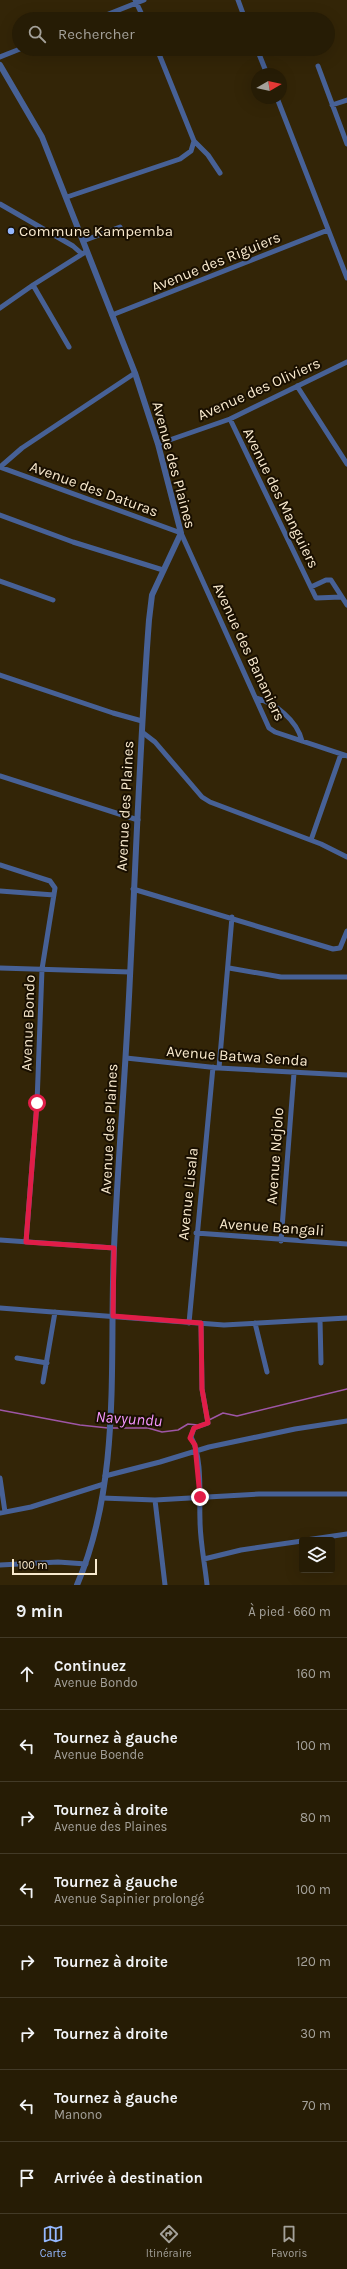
<!DOCTYPE html>
<html lang="fr">
<head>
<meta charset="utf-8">
<style>
	:root { --surface:#261c05; --page:#322913; --text:#f1f3f6; --muted:#a4a19a; --line:#423a27; --accent:#94b7fd }
	body { margin:0; font-family:Karla,sans-serif; background:var(--page); color:var(--text) }
	.controls { position:absolute; right:12px; bottom:12px; display:grid; overflow:hidden; border-radius:4px; box-shadow:0 4px 16px #0002 }
	.controls button { width:36px; height:36px; display:grid; place-items:center; padding:0; border:0; border-bottom:1px solid var(--line); background:var(--surface); color:var(--text); font:20px sans-serif }
	.compass { position:absolute; left:251px; top:68px; width:36px; height:36px; border-radius:50%; background:var(--surface); box-shadow:0 4px 16px #0002; rotate:81deg }
	.scale { position:absolute; left:12px; bottom:10px; width:85px; box-sizing:border-box; padding-left:4px; border:2px solid #f9eace; border-top:0; font-size:11px; line-height:14px; white-space:nowrap; color:#f9eace; -webkit-text-stroke:3px #190f00; paint-order:stroke }
	.stop { position:absolute; width:12px; height:12px; margin:-9px; border:3px solid #e11d48; border-radius:50%; background:#fff }
	.stop.end { background:#e11d48; border-color:#fff; box-shadow:0 1px 4px #0008 }
	.list { margin:0; padding:0; list-style:none }
	h2 { display:flex; justify-content:space-between; align-items:center; height:52px; margin:0; padding:0 16px; font-size:17px }
	h2 small { font-size:13px; font-weight:400; color:var(--muted) }
	.list li { display:grid; grid-template-columns:26px 1fr auto; gap:12px; align-items:center; box-sizing:border-box; height:72px; padding:0 16px; border-top:1px solid var(--line) }
	.list b { display:block; font-size:15px; white-space:nowrap }
	.list p { margin:0; font-size:13px; white-space:nowrap; color:var(--muted) }
	.list em { font-size:13px; font-style:normal; color:var(--muted) }
	.icon { flex:none; width:22px; height:22px; fill:none; stroke:currentColor; stroke-width:2; stroke-linecap:round; stroke-linejoin:round }
	.map { position:relative; flex:none; width:347px; height:1585px; overflow:hidden }
	.search { position:absolute; background:var(--surface); box-shadow:0 4px 16px #0002; left:12px; right:12px; top:12px; height:44px; display:flex; align-items:center; gap:10px; box-sizing:border-box; padding:0 14px; border-radius:22px; color:var(--muted); font-size:15px }
	.sheet { height:628px; background:var(--surface) }
	nav { display:flex; justify-content:space-around; align-items:center; box-sizing:border-box; height:56px; border-top:1px solid var(--line); background:var(--surface); font-size:11px; color:var(--muted) }
	nav a { display:grid; justify-items:center; gap:2px }
	nav .on { color:var(--accent) }
	.map>svg:first-child { display:block }
	.lines { fill:none; stroke-linecap:round; stroke-linejoin:round }
	.stream { stroke:#9e56a6; stroke-width:1.5 }
	.minor { stroke:#476196; stroke-width:5 }
	.tertiary { stroke:#476196; stroke-width:6 }
	.route { stroke:#e11d48; stroke-width:5 }
	.poi-dot { fill:#94b7fd; stroke:#190f00; stroke-width:1.5 }
	.labels { text-anchor:middle; stroke-width:4; stroke-linejoin:round; paint-order:stroke }
	.poi-label { font-size:15px; fill:#f9eace; stroke:#190f00; text-anchor:start }
	.street-label { font-size:15px; fill:#f9eace; stroke:#190f00 }
	.water-label { font-size:16px; font-style:italic; fill:#f495fd; stroke:#190f00 }
</style>
</head>
<body>
<div class="map">
<svg width="347" height="1585" viewBox="0 0 347 1585">
	<rect width="100%" height="100%" fill="#332507"/>
	<g class="lines">
		<!-- stream -->
		<path class="stream" d="M0,1410L80,1425L108,1428
			M209,1420L223,1413L237,1416L347,1389
			M112,1428H148L162,1432L178,1430L188,1424L198,1425"/>
		<!-- minor -->
		<path class="minor" d="M135,0L144,19
			M238,0L245,19
			M96,19L144,0
			M157,49L194,141L208,155L220,173
			M257,49L267,74
			M0,57L20,49
			M318,66L347,144
			M277,98L347,278
			M332,105L347,100
			M67,197L180,159L191,151L194,141
			M0,204L73,246L82,254
			M83,241L120,227
			M33,285L69,347
			M0,308L33,285L87,251
			M112,315L328,230
			M297,386L347,464
			M230,419L316,598L341,597
			M158,444L230,419L347,362
			M0,467L181,533L269,728L275,732L347,756
			M0,467L22,448L135,373
			M0,515L73,542L163,570
			M0,581L53,600
			M311,587L326,580H331L347,605
			M0,675L113,713L142,721
			M256,698C275,703 297,720 302,741
			M142,732L155,742L202,797L210,802L321,844L347,857
			M0,776L138,820
			M311,840L341,754
			M0,865L50,881L55,888L42,969L37,1103L26,1242
			M133,889L333,949L340,948L347,931
			M0,891L54,895
			M0,968L130,972
			M229,968L281,977H347
			M126,1058L219,1068L347,1075
			M219,1068L232,917
			M196,1233L347,1244
			M0,1240L114,1248
			M281,1241L294,1073
			M0,1308L224,1325L347,1318
			M320,1320L321,1363
			M189,1323L213,1067
			M201,1323L202,1389L208,1423L194,1428L191,1437C203,1458 199,1496 200,1520C200,1542 205,1564 207,1585
			M255,1323L267,1372
			M17,1358L47,1363
			M43,1382L55,1312
			M105,1476L160,1462L209,1447L295,1429L347,1421
			M0,1478L5,1512
			M102,1498L155,1500L259,1494H347
			M155,1500L165,1585
			M0,1513L31,1507L104,1484
			M306,1540L347,1534
			M204,1559L241,1550L302,1541
			M0,1565L58,1562L86,1564"/>
		<!-- tertiary -->
		<path class="tertiary" d="M0,65L42,137L135,373L158,444L181,533L152,595L149,620C140,739 136,857 130,976C126,1067 118,1157 114,1248C109,1360 122,1480 77,1585"/>
	</g>
	<g class="lines">
		<!-- route -->
		<path class="route" d="M37,1103L26,1242L114,1248L113,1316L201,1323L202,1389L208,1423L194,1428L190,1438L195,1445L200,1497"/>
	</g>
	<!-- markers -->
	<circle class="poi-dot" cx="11" cy="231" r="4"/>
	<g class="labels">
		<!-- poi labels -->
		<g class="poi-label">
			<text x="19" y="236">Commune Kampemba</text>
		</g>
		<!-- street labels -->
		<g class="street-label">
			<text transform="translate(216 262) rotate(-22)" y="5">Avenue des Riguiers</text>
			<text transform="translate(259 389) rotate(-24)" y="5">Avenue des Oliviers</text>
			<text transform="translate(174 465) rotate(75)" y="5">Avenue des Plaines</text>
			<text transform="translate(94 489) rotate(20)" y="5">Avenue des Daturas</text>
			<text transform="translate(281 498) rotate(64)" y="5">Avenue des Manguiers</text>
			<text transform="translate(249 652) rotate(65)" y="5">Avenue des Bananiers</text>
			<text transform="translate(125 806) rotate(-87)" y="5">Avenue des Plaines</text>
			<text transform="translate(28 1023) rotate(-88)" y="5">Avenue Bondo</text>
			<text transform="translate(237 1056) rotate(4)" y="5">Avenue Batwa Senda</text>
			<text transform="translate(109 1129) rotate(-87)" y="5">Avenue des Plaines</text>
			<text transform="translate(275 1156) rotate(-86)" y="5">Avenue Ndjolo</text>
			<text transform="translate(188 1194) rotate(-84)" y="5">Avenue Lisala</text>
			<text transform="translate(272 1227) rotate(4)" y="5">Avenue Bangali</text>
		</g>
		<!-- water labels -->
		<g class="water-label">
			<text transform="translate(129 1418) rotate(4)" y="6">Navyundu</text>
		</g>
	</g>
</svg>
<div class="controls">
<button><svg class="icon" aria-label="layers" viewBox="0 0 24 24"><path d="M12 4l9 5-9 5-9-5zM3 14l9 5 9-5"/></svg></button>
</div>
<svg class="compass" viewBox="-18 -18 36 36"><path d="M0-13l5 13h-10z" fill="#e53935"/><path d="M0 13l5-13h-10z" fill="#a4a19a"/></svg>
<div class="scale">100 m</div>
<div class="stop" style="left:37px;top:1103px"></div>
<div class="stop end" style="left:200px;top:1497px"></div>
<div class="search"><svg class="icon" aria-label="search" viewBox="0 0 24 24"><circle cx="10" cy="10" r="6"/><path d="M15 15l6 6"/></svg>Rechercher</div>
</div>
<section class="sheet">
<h2>9 min<small>À pied · 660 m</small></h2>
<ul class="list">
<li><svg class="icon" aria-label="ahead" viewBox="0 0 24 24"><path d="M12 20V5M6 11l6-6 6 6"/></svg><div><b>Continuez</b><p>Avenue Bondo</p></div><em>160 m</em></li>
<li><svg class="icon" aria-label="left" viewBox="0 0 24 24"><path d="M17 20v-9H6M10 6l-5 5 5 5"/></svg><div><b>Tournez à gauche</b><p>Avenue Boende</p></div><em>100 m</em></li>
<li><svg class="icon" aria-label="right" viewBox="0 0 24 24"><path d="M7 20v-9h11M14 6l5 5-5 5"/></svg><div><b>Tournez à droite</b><p>Avenue des Plaines</p></div><em>80 m</em></li>
<li><svg class="icon" aria-label="left" viewBox="0 0 24 24"><path d="M17 20v-9H6M10 6l-5 5 5 5"/></svg><div><b>Tournez à gauche</b><p>Avenue Sapinier prolongé</p></div><em>100 m</em></li>
<li><svg class="icon" aria-label="right" viewBox="0 0 24 24"><path d="M7 20v-9h11M14 6l5 5-5 5"/></svg><div><b>Tournez à droite</b></div><em>120 m</em></li>
<li><svg class="icon" aria-label="right" viewBox="0 0 24 24"><path d="M7 20v-9h11M14 6l5 5-5 5"/></svg><div><b>Tournez à droite</b></div><em>30 m</em></li>
<li><svg class="icon" aria-label="left" viewBox="0 0 24 24"><path d="M17 20v-9H6M10 6l-5 5 5 5"/></svg><div><b>Tournez à gauche</b><p>Manono</p></div><em>70 m</em></li>
<li><svg class="icon" aria-label="arrive" viewBox="0 0 24 24"><path d="M6 21V4h12l-3 4 3 4H6"/></svg><div><b>Arrivée à destination</b></div></li>
</ul>
</section>
<nav>
<a class="on"><svg class="icon" aria-label="map" viewBox="0 0 24 24"><path d="M3 6l6-2 6 2 6-2v14l-6 2-6-2-6 2zM9 4v14M15 6v14"/></svg>Carte</a>
<a><svg class="icon" aria-label="directions" viewBox="0 0 24 24"><path d="M12 3l9 9-9 9-9-9zM9 14v-3h6M13 9l2 2-2 2"/></svg>Itinéraire</a>
<a><svg class="icon" aria-label="saved" viewBox="0 0 24 24"><path d="M7 4h10v16l-5-4-5 4z"/></svg>Favoris</a>
</nav>
</body>
</html>
